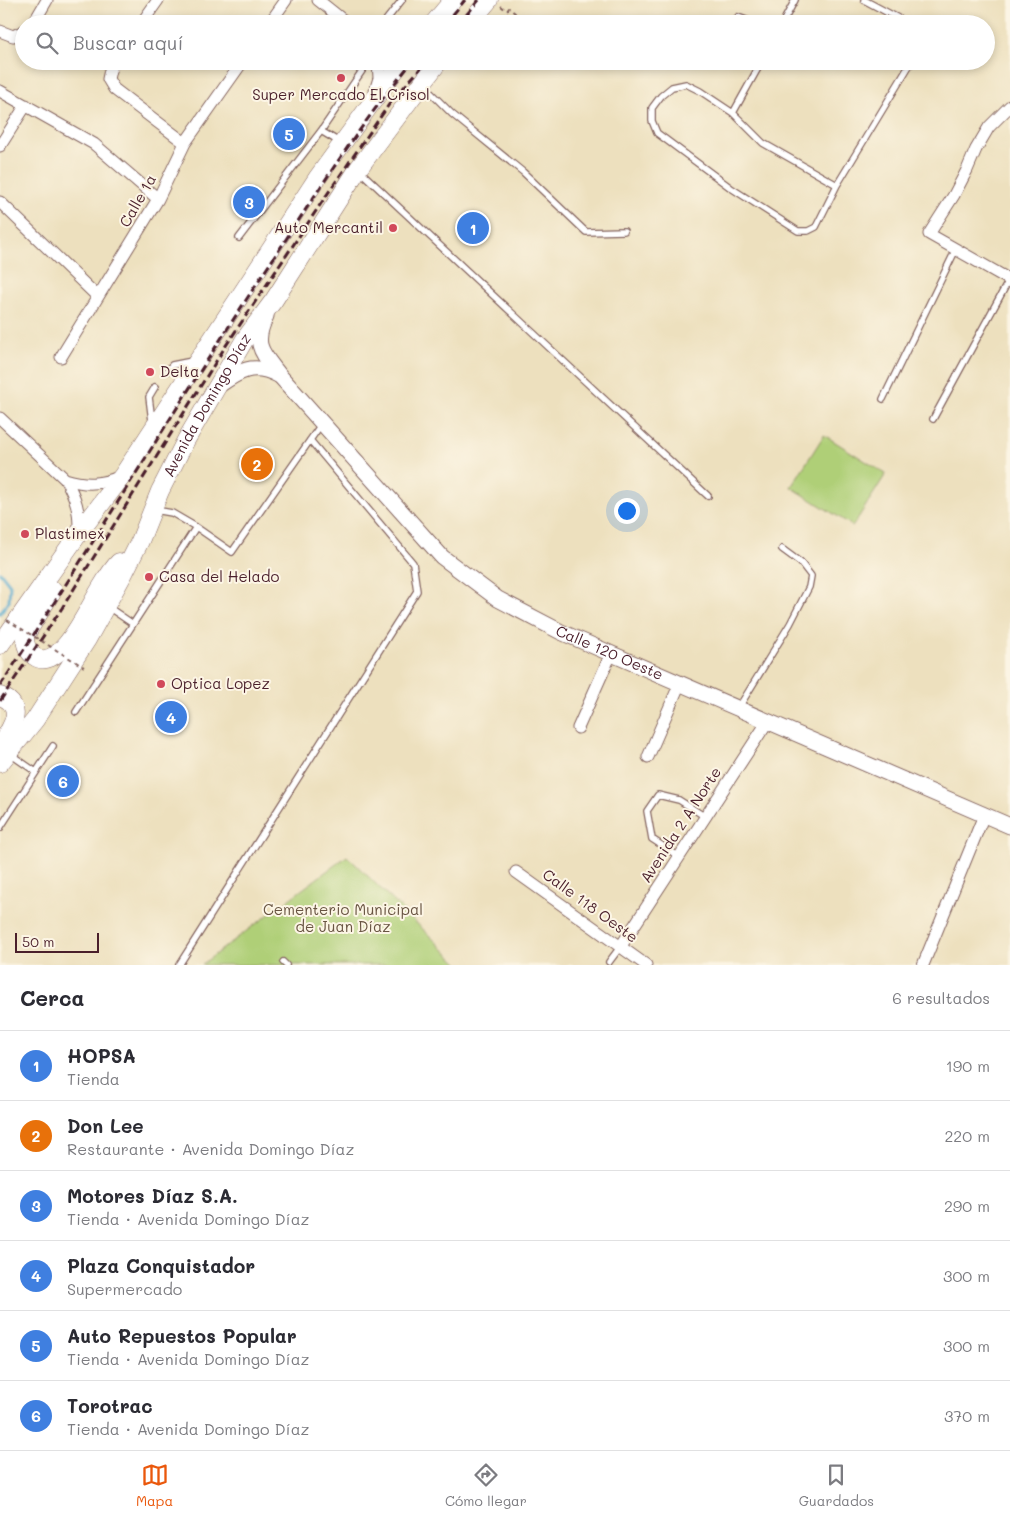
<!DOCTYPE html>
<html lang="es">
<head>
<meta charset="utf-8">
<style>
	:root { --surface:#fff; --page:#f2f2f3; --text:#2b2b33; --muted:#7c7c81; --line:#e1e1e2; --accent:#ea580c }
	body { margin:0; font-family:Mali,sans-serif; background:var(--page); color:var(--text) }
	.scale { position:absolute; left:15px; bottom:12px; width:84px; box-sizing:border-box; padding-left:5px; border:2px solid #4a1f2b; border-top:0; font-size:14px; line-height:18px; white-space:nowrap; color:#4a1f2b; -webkit-text-stroke:4px #fcf5e5; paint-order:stroke }
	.you { position:absolute; left:626px; top:510px; width:18px; height:18px; margin:-12px; border:4px solid #fff; border-radius:50%; background:#1a73e8; box-shadow:0 0 0 8px #1a73e833 }
	.badge { display:grid; place-items:center; width:32px; height:32px; border-radius:50%; background:var(--accent); color:#fff; font-size:16px; font-weight:700 }
	.pin { position:absolute; translate:-50% -50%; border:2px solid #fff; box-shadow:0 1px 5px #0006 }
	.list { margin:0; padding:0; list-style:none }
	h2 { display:flex; justify-content:space-between; align-items:center; height:65px; margin:0; padding:0 20px; font-size:21px }
	h2 small { font-size:16px; font-weight:400; color:var(--muted) }
	.list li { display:grid; grid-template-columns:32px 1fr auto; gap:15px; align-items:center; box-sizing:border-box; height:70px; padding:0 20px; border-top:1px solid var(--line) }
	.list b { display:block; font-size:19px; white-space:nowrap }
	.list p { margin:0; font-size:16px; white-space:nowrap; color:var(--muted) }
	.list em { font-size:16px; font-style:normal; color:var(--muted) }
	.icon { flex:none; width:28px; height:28px; fill:none; stroke:currentColor; stroke-width:2; stroke-linecap:round; stroke-linejoin:round }
	.map { position:relative; flex:none; width:1010px; height:965px; overflow:hidden }
	.search { position:absolute; background:var(--surface); box-shadow:0 2px 8px #0003; left:15px; right:15px; top:15px; height:55px; display:flex; align-items:center; gap:12px; box-sizing:border-box; padding:0 18px; border-radius:28px; color:var(--muted); font-size:19px }
	.sheet { height:485px; background:var(--surface) }
	nav { display:flex; justify-content:space-around; align-items:center; box-sizing:border-box; height:70px; border-top:1px solid var(--line); background:var(--surface); font-size:14px; color:var(--muted) }
	nav a { display:grid; justify-items:center; gap:2px }
	nav .on { color:var(--accent) }
	.map>svg:first-child { display:block }
	.green { fill:#afcf77; stroke:#7c7751 }
	.lines { fill:none; stroke-linecap:round; stroke-linejoin:round }
	.stream { stroke:#4fa7cc; stroke-width:3 }
	.lane-casing { stroke:#83635e; stroke-width:8 }
	.street-casing { stroke:#83635e; stroke-width:13 }
	.secondary-casing { stroke:#83635e; stroke-width:17 }
	.primary-casing { stroke:#83635e; stroke-width:19 }
	.path { stroke:#83635e; stroke-width:2; stroke-dasharray:4 4; stroke-linecap:butt }
	.lane { stroke:#fff; stroke-width:5.5 }
	.street { stroke:#fff; stroke-width:11 }
	.secondary { stroke:#fff; stroke-width:15 }
	.primary { stroke:#fff; stroke-width:18 }
	.rail { stroke:#4a1f2b; stroke-width:3; stroke-dasharray:8 4; stroke-linecap:butt }
	.path-bridge { stroke:#83635e; stroke-width:2; stroke-dasharray:4 4; stroke-linecap:butt }
	.poi-dot { fill:#d1495b; stroke:#fcf5e5; stroke-width:2 }
	.labels { text-anchor:middle; stroke-width:4; stroke-linejoin:round; paint-order:stroke }
	.poi-label { font-size:15px; fill:#4a1f2b; stroke:#fcf5e5; text-anchor:start }
	.street-label { font-size:15px; fill:#4a1f2b; stroke:#fcf5e5 }
	.park-label { font-size:15px; fill:#685442; stroke:#fcf5e5 }
</style>
</head>
<body>
<div class="map">
<svg width="1010" height="965" viewBox="0 0 1010 965">
	<rect width="100%" height="100%" fill="#fcf5e5"/>
	<filter id="ink" filterUnits="userSpaceOnUse"><feTurbulence type="fractalNoise" baseFrequency=".02" numOctaves="2"/><feDisplacementMap in="SourceGraphic" scale="10" xChannelSelector="R" yChannelSelector="G"/><feConvolveMatrix kernelMatrix="1 2 1 2 8 2 1 2 1" color-interpolation-filters="sRGB"/></filter>
	<filter id="wash" filterUnits="userSpaceOnUse"><feTurbulence type="fractalNoise" baseFrequency=".0096" numOctaves="4" result="noise"/><feDisplacementMap in="SourceGraphic" scale="20" xChannelSelector="R" yChannelSelector="G"/><feGaussianBlur stdDeviation="1.12" result="paint"/><feColorMatrix in="noise" values="0 0 0 0 0 0 0 0 0 0 0 0 0 0 0 0 0 1.4 0 .05"/><feComposite in="paint" operator="in"/></filter>
	<g filter="url(#wash)">
		<rect width="100%" height="100%" fill="#ede0be"/>
		<!-- green -->
		<path class="green" d="M824,435L886,474L853,526L791,487Z
			M347,856L460,965H201Z"/>
		<g class="lines">
			<!-- stream -->
			<path class="stream" d="M0,572L10,585L9,601L0,613"/>
		</g>
	</g>
	<g filter="url(#ink)">
		<g class="lines">
			<defs>
				<path id="lane" d="M864,0L909,24
					M738,17L757,24
					M383,24L402,0
					M782,24L795,0
					M423,85L452,114L523,172L586,232L624,231
					M733,113L762,61
					M321,131L341,143
					M360,171L708,496
					M837,185L763,143L733,113L700,91L686,84L672,87L661,96L652,108V121L657,133L731,188L798,231H808L816,227L837,185L912,61
					M239,238L321,131L364,68L365,61
					M167,371L172,365L192,361
					M883,399L956,249
					M933,419L1009,280
					M152,421L149,397L155,387
					M155,510L172,513L196,527L232,552L322,423
					M108,607L133,624
					M739,707L790,624L809,587L811,576L801,563L782,549
					M76,712L196,527
					M10,754L36,772
					M0,828L53,746
					M678,856L652,839L647,811L658,795L679,800L704,816
					M283,962L286,965
					M609,962L621,946
					M179,965L417,591L413,563L310,440"/>
				<path id="street" d="M318,0L348,24
					M33,24L47,0
					M141,24L158,0
					M269,24L286,0
					M0,31L13,36L24,31
					M115,61L110,70L108,79L114,89L185,143
					M0,91L94,144L158,199
					M375,91L379,78L378,61
					M1010,106L989,127L976,149L967,170L954,195L929,234L1010,280
					M0,146L26,105
					M0,202L98,297
					M61,357L158,199L185,143L243,61
					M0,418L65,479C76,497 80,512 79,533
					M65,479C85,485 101,485 121,476
					M578,728L611,654
					M648,757L680,683
					M516,872L646,965
					M621,946L768,721
					M923,965L984,815"/>
				<g id="secondary">
					<path id="s1" d="M266,316C252,346 262,352 280,376L442,557L498,599L561,632L1010,826"/>
					<path d="M218,386C239,371 253,362 278,375"/>
				</g>
				<g id="primary">
					<path d="M433,24L453,0"/>
					<path d="M469,24L489,0"/>
					<path d="M53,590L25,636C25,645 27,651 34,656C59,675 89,607 99,591C105,581 111,570 119,562"/>
					<path d="M0,645L79,533L123,475L318,177L402,61"/>
					<path d="M0,696C27,706 11,729 0,745"/>
					<path id="s2" d="M0,763L35,720L88,638L123,575L140,541L160,491L186,440L245,339L274,300L358,169L439,61"/>
				</g>
			</defs>
			<!-- lane casing -->
			<use href="#lane" class="lane-casing"/>
			<!-- street casing -->
			<use href="#street" class="street-casing"/>
			<!-- secondary casing -->
			<use href="#secondary" class="secondary-casing"/>
			<!-- primary casing -->
			<use href="#primary" class="primary-casing"/>
			<!-- path -->
			<path class="path" d="M501,6L507,11L509,8L516,14L515,16"/>
			<!-- lane -->
			<use href="#lane" class="lane"/>
			<!-- street -->
			<use href="#street" class="street"/>
			<!-- secondary -->
			<use href="#secondary" class="secondary"/>
			<!-- primary -->
			<use href="#primary" class="primary"/>
			<!-- rail -->
			<path class="rail" d="M445,24L465,0
				M459,24L479,0
				M0,686C92,547 177,404 269,265C315,196 359,125 413,61
				M0,701L62,608L225,347L326,196L390,103L427,61"/>
			<!-- path-bridge -->
			<path class="path-bridge" d="M7,620L84,667"/>
		</g>
	</g>
	<!-- markers -->
	<g class="poi-dot">
		<circle cx="341" cy="78" r="5"/>
		<circle cx="393" cy="228" r="5"/>
		<circle cx="150" cy="372" r="5"/>
		<circle cx="25" cy="534" r="5"/>
		<circle cx="149" cy="577" r="5"/>
		<circle cx="161" cy="684" r="5"/>
	</g>
	<g class="labels">
		<!-- poi labels -->
		<g class="poi-label">
			<text x="341" y="100" text-anchor="middle">Super Mercado El Crisol</text>
			<text x="383" y="233" text-anchor="end">Auto Mercantil</text>
			<text x="160" y="377">Delta</text>
			<text x="35" y="539">Plastimex</text>
			<text x="159" y="582">Casa del Helado</text>
			<text x="171" y="689">Optica Lopez</text>
		</g>
		<!-- street labels -->
		<g class="street-label">
			<text transform="translate(138 201) rotate(-60)" y="5">Calle 1a</text>
			<text dy="5" stroke="none"><textPath href="#s2" startOffset="415">Avenida Domingo Díaz</textPath></text>
			<text dy="5" stroke="none"><textPath href="#s1" startOffset="504">Calle 120 Oeste</textPath></text>
			<text transform="translate(681 825) rotate(-57)" y="5">Avenida 2 A Norte</text>
			<text transform="translate(590 906) rotate(36)" y="5">Calle 118 Oeste</text>
		</g>
		<!-- park labels -->
		<g class="park-label">
			<text x="343" y="915">Cementerio Municipal<tspan x="343" dy="17">de Juan Díaz</tspan></text>
		</g>
	</g>
</svg>
<div class="scale">50 m</div>
<div class="you"></div>
<div class="pin badge" style="left:473px;top:228px;background:#3f7fe0">1</div>
<div class="pin badge" style="left:257px;top:464px;background:#e8710a">2</div>
<div class="pin badge" style="left:249px;top:202px;background:#3f7fe0">3</div>
<div class="pin badge" style="left:171px;top:717px;background:#3f7fe0">4</div>
<div class="pin badge" style="left:289px;top:134px;background:#3f7fe0">5</div>
<div class="pin badge" style="left:63px;top:781px;background:#3f7fe0">6</div>
<div class="search"><svg class="icon" aria-label="search" viewBox="0 0 24 24"><circle cx="10" cy="10" r="6"/><path d="M15 15l6 6"/></svg>Buscar aquí</div>
</div>
<section class="sheet">
<h2>Cerca<small>6 resultados</small></h2>
<ul class="list">
<li><span class="badge" style="background:#3f7fe0">1</span><div><b>HOPSA</b><p>Tienda</p></div><em>190 m</em></li>
<li><span class="badge" style="background:#e8710a">2</span><div><b>Don Lee</b><p>Restaurante · Avenida Domingo Díaz</p></div><em>220 m</em></li>
<li><span class="badge" style="background:#3f7fe0">3</span><div><b>Motores Díaz S.A.</b><p>Tienda · Avenida Domingo Díaz</p></div><em>290 m</em></li>
<li><span class="badge" style="background:#3f7fe0">4</span><div><b>Plaza Conquistador</b><p>Supermercado</p></div><em>300 m</em></li>
<li><span class="badge" style="background:#3f7fe0">5</span><div><b>Auto Repuestos Popular</b><p>Tienda · Avenida Domingo Díaz</p></div><em>300 m</em></li>
<li><span class="badge" style="background:#3f7fe0">6</span><div><b>Torotrac</b><p>Tienda · Avenida Domingo Díaz</p></div><em>370 m</em></li>
</ul>
</section>
<nav>
<a class="on"><svg class="icon" aria-label="map" viewBox="0 0 24 24"><path d="M3 6l6-2 6 2 6-2v14l-6 2-6-2-6 2zM9 4v14M15 6v14"/></svg>Mapa</a>
<a><svg class="icon" aria-label="directions" viewBox="0 0 24 24"><path d="M12 3l9 9-9 9-9-9zM9 14v-3h6M13 9l2 2-2 2"/></svg>Cómo llegar</a>
<a><svg class="icon" aria-label="saved" viewBox="0 0 24 24"><path d="M7 4h10v16l-5-4-5 4z"/></svg>Guardados</a>
</nav>
</body>
</html>
